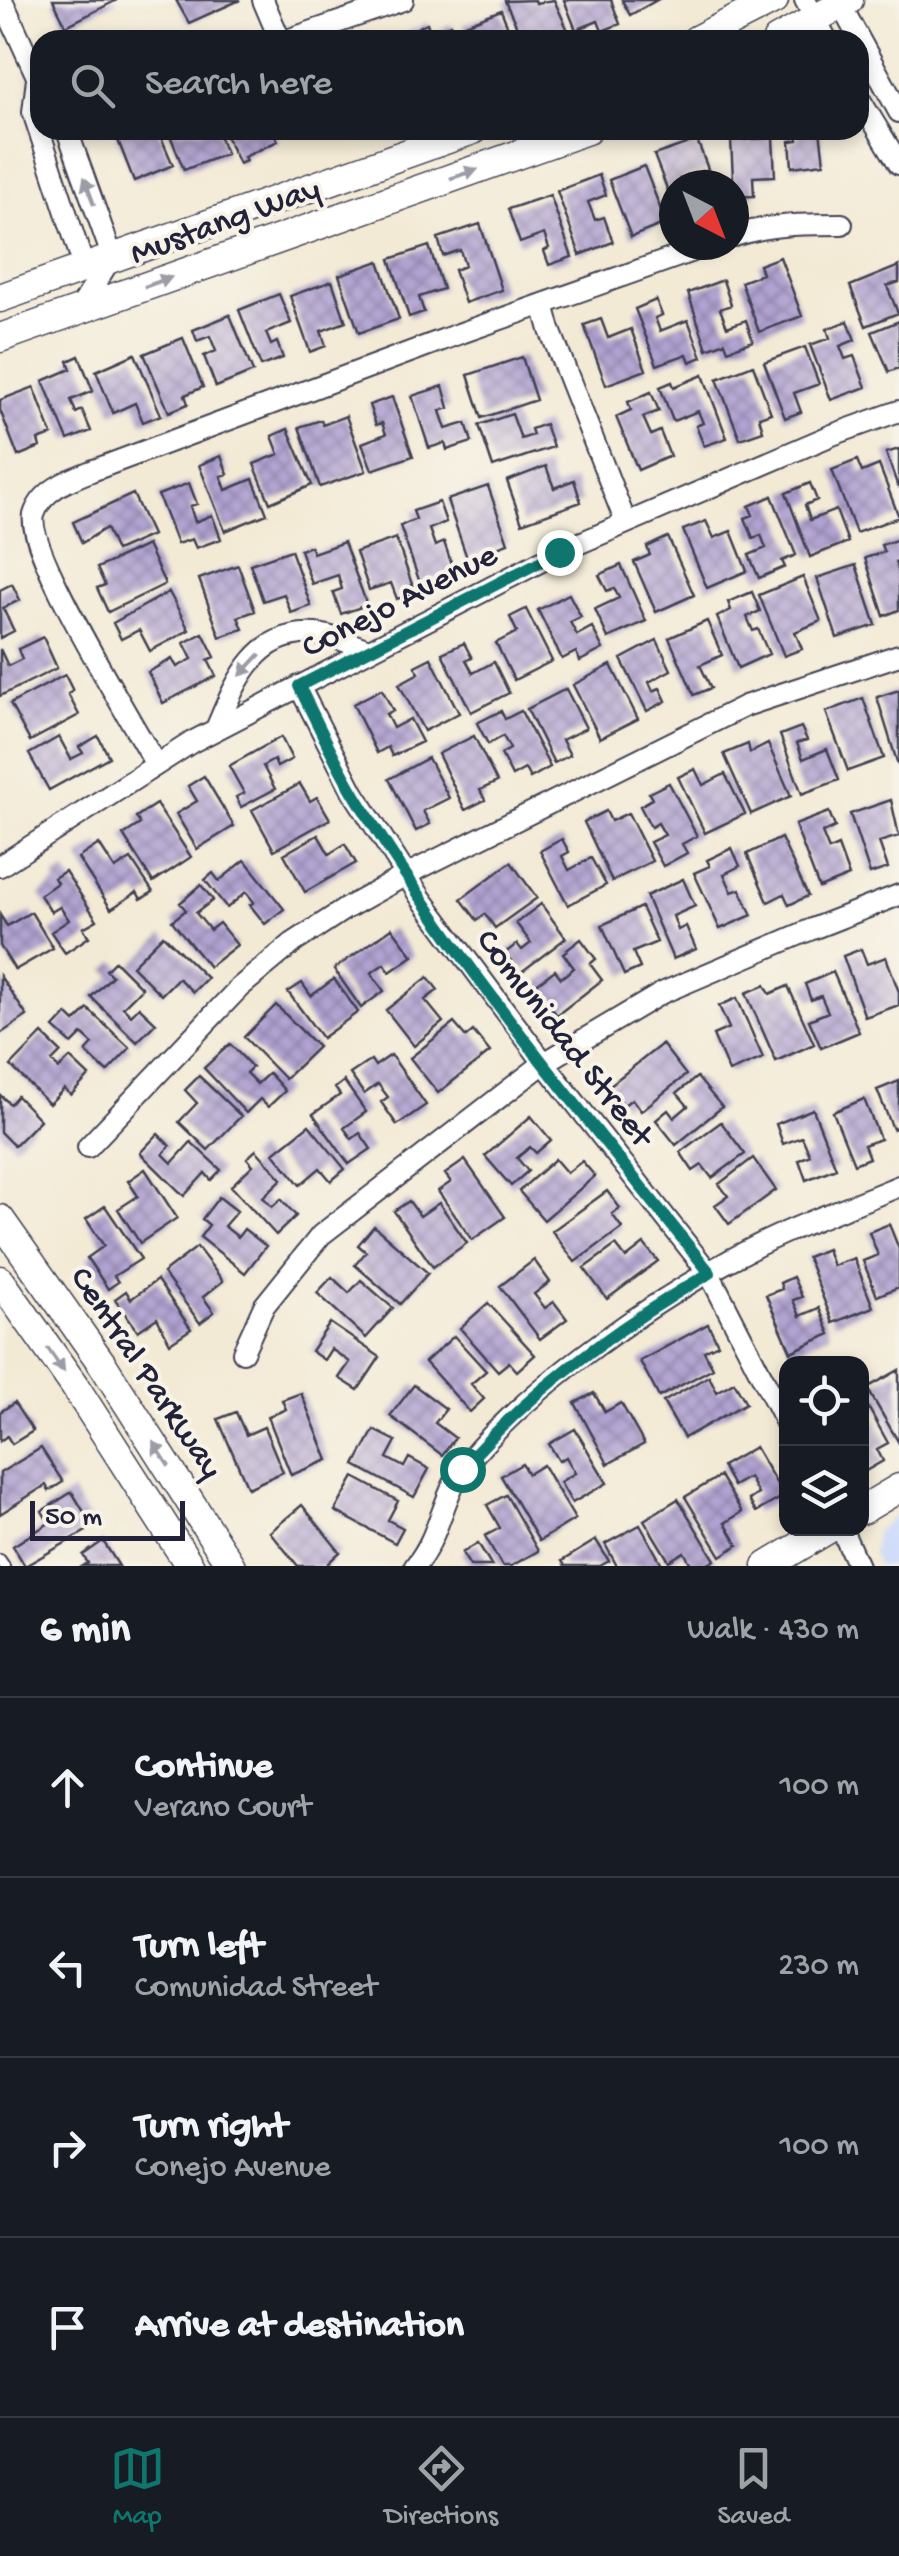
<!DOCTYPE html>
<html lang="en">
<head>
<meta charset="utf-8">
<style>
	:root { --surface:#171b24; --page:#242831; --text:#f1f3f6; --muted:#9ea1a6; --line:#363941; --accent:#0f766e }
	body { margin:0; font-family:"Gochi Hand",sans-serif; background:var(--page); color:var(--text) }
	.controls { position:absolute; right:30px; bottom:30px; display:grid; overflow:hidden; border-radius:20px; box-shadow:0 5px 15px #0003 }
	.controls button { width:90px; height:90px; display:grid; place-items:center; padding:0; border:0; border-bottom:2px solid var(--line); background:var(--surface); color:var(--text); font:50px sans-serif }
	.compass { position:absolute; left:659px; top:170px; width:90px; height:90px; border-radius:50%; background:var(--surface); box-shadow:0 5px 15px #0003; rotate:138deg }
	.scale { position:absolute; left:30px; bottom:25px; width:155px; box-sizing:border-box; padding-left:10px; border:5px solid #22223b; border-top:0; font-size:28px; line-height:35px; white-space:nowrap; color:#22223b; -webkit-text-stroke:8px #f7f3e8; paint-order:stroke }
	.stop { position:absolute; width:30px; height:30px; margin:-22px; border:8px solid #0f766e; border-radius:50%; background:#fff }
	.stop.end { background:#0f766e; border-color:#fff; box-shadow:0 2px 10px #0008 }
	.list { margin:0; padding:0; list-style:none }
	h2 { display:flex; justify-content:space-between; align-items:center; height:130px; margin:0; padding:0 40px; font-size:42px }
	h2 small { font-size:32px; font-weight:400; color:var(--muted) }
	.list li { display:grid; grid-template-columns:65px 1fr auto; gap:30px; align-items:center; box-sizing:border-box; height:180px; padding:0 40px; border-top:2px solid var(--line) }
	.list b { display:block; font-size:38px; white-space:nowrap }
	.list p { margin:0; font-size:32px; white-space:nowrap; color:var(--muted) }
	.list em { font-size:32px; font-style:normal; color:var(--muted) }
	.icon { flex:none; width:55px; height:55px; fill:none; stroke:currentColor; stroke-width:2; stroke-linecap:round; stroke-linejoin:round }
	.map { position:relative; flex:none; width:899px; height:1566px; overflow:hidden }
	.search { position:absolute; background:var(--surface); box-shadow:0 5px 15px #0003; left:30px; right:30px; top:30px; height:110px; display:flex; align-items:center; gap:25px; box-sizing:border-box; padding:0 35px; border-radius:30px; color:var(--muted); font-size:38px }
	.sheet { height:850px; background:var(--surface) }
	nav { display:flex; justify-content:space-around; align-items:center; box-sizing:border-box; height:140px; border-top:2px solid var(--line); background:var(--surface); font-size:28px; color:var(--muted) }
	nav a { display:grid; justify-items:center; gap:5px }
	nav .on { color:var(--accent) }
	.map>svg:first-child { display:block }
	.built { fill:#cddbfa }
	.building { fill:url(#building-cross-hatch) }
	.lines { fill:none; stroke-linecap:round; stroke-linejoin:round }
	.lane-casing { stroke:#414052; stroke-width:14 }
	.street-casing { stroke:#414052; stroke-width:24 }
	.secondary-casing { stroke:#414052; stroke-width:31 }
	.lane { stroke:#fff; stroke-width:10 }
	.street { stroke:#fff; stroke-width:20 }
	.secondary { stroke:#fff; stroke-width:28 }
	.oneway { fill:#9c9ca7 }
	.route { stroke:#0f766e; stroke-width:12 }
	.labels { text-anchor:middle; stroke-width:8; stroke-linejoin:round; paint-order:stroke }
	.street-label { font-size:35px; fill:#22223b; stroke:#f7f3e8 }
</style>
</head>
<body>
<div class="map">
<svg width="899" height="1566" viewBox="0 0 899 1566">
	<defs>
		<pattern id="building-cross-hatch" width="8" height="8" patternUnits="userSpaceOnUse" patternTransform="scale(2.5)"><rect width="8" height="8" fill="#b1a3d1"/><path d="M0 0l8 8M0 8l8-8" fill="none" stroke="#9084ab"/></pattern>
	</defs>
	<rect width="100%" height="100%" fill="#f7f3e8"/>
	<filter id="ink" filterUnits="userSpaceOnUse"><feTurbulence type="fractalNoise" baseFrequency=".01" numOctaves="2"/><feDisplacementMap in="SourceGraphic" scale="20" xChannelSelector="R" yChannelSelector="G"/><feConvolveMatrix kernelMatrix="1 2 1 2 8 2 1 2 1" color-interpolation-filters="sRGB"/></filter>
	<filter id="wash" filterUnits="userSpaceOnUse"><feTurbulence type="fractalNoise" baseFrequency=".0048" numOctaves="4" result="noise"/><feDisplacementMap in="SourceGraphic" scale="40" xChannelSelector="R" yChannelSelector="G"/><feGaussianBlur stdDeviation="2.25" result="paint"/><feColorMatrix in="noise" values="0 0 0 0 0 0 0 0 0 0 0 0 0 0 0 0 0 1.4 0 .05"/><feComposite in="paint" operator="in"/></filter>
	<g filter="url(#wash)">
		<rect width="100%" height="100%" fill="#f3ead5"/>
		<!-- built -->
		<path class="built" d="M899,1513V1566H878L872,1553L876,1531Z"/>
		<g id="blocks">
			<!-- building -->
			<path class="building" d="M53,0H117L66,26Z
				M176,0H240L189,23Z
				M535,0L536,3L554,0L571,37L564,40H523L505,1Z
				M564,0H611L620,24L602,31L598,21L576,30Z
				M622,0H657L630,15Z
				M501,10L513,40H469L463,25Z
				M427,23L431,34L451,24L459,40H408L405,34Z
				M114,130H158L173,165L134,181Z
				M168,130H217L226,154L184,170Z
				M223,130H273L278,141L244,157L246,161L239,164Z
				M797,130H820L824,163L792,167L790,141L798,140Z
				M773,138L775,176L753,177L754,196L734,197L731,140Z
				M697,140L708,169L680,179L683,185H674V207L654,155Z
				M644,166L666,223L631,237L609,180Z
				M599,175L606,195L588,202L595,220L604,217L613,242L580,255L557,191Z
				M550,195L572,257L549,265L544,251L549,248L544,234L520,243L508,209Z
				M480,224L502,290L465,303L454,270L465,266L460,250L443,256L438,238Z
				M429,246L443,289L419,297L424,312L409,317L390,259Z
				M780,257L802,316L759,332L741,282L762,274L759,265Z
				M379,261L399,319L359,333L339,275Z
				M899,266V282L887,286L898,313L866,326L850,286Z
				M723,280L731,305L720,309L727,327L746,320L753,341L728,350L725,342L707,349L688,293Z
				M332,281L346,322L321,331L326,346L310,352L290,296Z
				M279,294L291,323L266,333L271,345L277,342L283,358L261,366L239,310Z
				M656,300L662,315L655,318L660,331L688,320L702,357L690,362L687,354L657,365L635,309Z
				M230,315L253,372L216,387L204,356L216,351L210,336L197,341L193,330Z
				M601,319L608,338L631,329L646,370L606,385L584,325Z
				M848,321L855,340L840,346L845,359L854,356L866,387L831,400L810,345L830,338L827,329Z
				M899,321V368L889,372L872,332Z
				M183,338L203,387L185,395L188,404L169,412L144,354Z
				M805,347L819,384L794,393L801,412L785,418L764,362Z
				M135,354L161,415L143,422L135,403L113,413L96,371Z
				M79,356L93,391L71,400L76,413L82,410L91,431L68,440L43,381L71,369L68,361Z
				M522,357L536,400L482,418L468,375Z
				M753,365L771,413L759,417L763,431L740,439L717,379Z
				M703,375L727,438L704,446L696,426L703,423L698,411L673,421L660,387L672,382L674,387Z
				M443,386L449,408L440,411L446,429L466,423L472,442L447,450L445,443L429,448L412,396Z
				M34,387L52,435L38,440L40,447L18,456L0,410V400Z
				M651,392L659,411L643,417L651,435L660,431L670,456L638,470L616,417L631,410L628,402Z
				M392,397L413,456L372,470L362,443L386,434L382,423L376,425L369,405Z
				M512,414L521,439L533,435L531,429L545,424L553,447L493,467L479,425Z
				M346,416L366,471L320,487L299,427L321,420L323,425Z
				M288,429L312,485L270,503L254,464L279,454L272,436Z
				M899,449V487H898L886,453Z
				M221,456L228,474L221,476L226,490L253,479L267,514L225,531L199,465Z
				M857,460L862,472L879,465L899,517L856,533L832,470Z
				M546,466L554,488L574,480L581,502L522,523L507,481Z
				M189,483L197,504L190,506L195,522L212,515L221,539L196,548L192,539L177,544L158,495Z
				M810,483L817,500L805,505L810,520L836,510L848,542L810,557L786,493Z
				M488,486L508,543L467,558L447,500Z
				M133,494L152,535L116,551L106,528L82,543L73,522Z
				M772,496L796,555L782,561L785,567L759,578L749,555L766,548L761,535L753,538L745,518L753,515L749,506Z
				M439,502L446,522L429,529L435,546L444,542L454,571L420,583L400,526L416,519L413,511Z
				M706,521L714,538L731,531L747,571L707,588L683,530Z
				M668,537L694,595L656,612L634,562L650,555L647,547Z
				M396,538L415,593L397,599L391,583L369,590L356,552Z
				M899,539V561L895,562L899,575V610L884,616L865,558L884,552L881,545Z
				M344,542L367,605L341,614L333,592L342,589L338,575L312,584L300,550L310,546L313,553Z
				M147,545L165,584L108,612L97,588L105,585L97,568Z
				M291,550L311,606L291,613L284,594L263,601L250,564Z
				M238,565L255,611L238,617L243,629L220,637L199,579Z
				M621,565L646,621L608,638L595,609L619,598L614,588L607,591L599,575Z
				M856,565L876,625L837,638L817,578Z
				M803,577L821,621L795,632L802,649L784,656L759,595Z
				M12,584L20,600L3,608L14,631L0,638V590Z
				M169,592L189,630L150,651L139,630L121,639L113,623Z
				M752,592L760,611L747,617L753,631L758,629L769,654L738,668L717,617L731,610L728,602Z
				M569,594L581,617L570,622L577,635L592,627L603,649L580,661L576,652L562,659L538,610Z
				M526,609L552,661L514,680L496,643L517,632L510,617Z
				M707,621L722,655L700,665L711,688L694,695L669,638Z
				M203,633L215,657L208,660L216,676L163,703L148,672L172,659L177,667L192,659L184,643Z
				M43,637L57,668L0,696V649L8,666L22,659L18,649Z
				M657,640L671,670L649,682L653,691L660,688L666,701L647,711L621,659Z
				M464,643L472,658L466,660L473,673L494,662L509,693L471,712L442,653Z
				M431,658L459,713L424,731L399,684L419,673L415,666Z
				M611,665L638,719L600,738L573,685Z
				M65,675L73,691L68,694L79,715L30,741L10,704Z
				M382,689L393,711L386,714L393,728L410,719L422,742L392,756L388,747L377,753L353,704Z
				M566,689L586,728L562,740L570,755L554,763L527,709Z
				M899,690V765H898L877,697Z
				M863,698L884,758L848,771L826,712Z
				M501,711L505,719L521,711L550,767L530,778L525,769L512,776L501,754L510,749L503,736L488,744L477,723Z
				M801,727L807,740L797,743L803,759L827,749L839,780L802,794L780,735Z
				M98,736L109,757L49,790L29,754L59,737L71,759L83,753L79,747Z
				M474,736L497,782L480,790L485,800L465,810L438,754Z
				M281,737L292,759L277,767L274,760L263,766L275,789L241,807L236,797L244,793L229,766Z
				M748,744L750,753L768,744L791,796L751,814L724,754Z
				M428,758L449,798L423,811L430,824L416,831L389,779Z
				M695,769L703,785L725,774L745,814L705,833L678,777Z
				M204,776L234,826L197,849L176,814L197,801L188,786Z
				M669,783L697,836L682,844L687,853L663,866L650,842L665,835L658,823L651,827L640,806L652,799L649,793Z
				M300,784L310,801L317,797L330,819L274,850L252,810Z
				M891,800L899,836L879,842L888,868L870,874L850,814Z
				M156,804L191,857L153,882L123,835L140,824L136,817Z
				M606,811L611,821L628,813L652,861L612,881L584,822Z
				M829,812L835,827L822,833L829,850L838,846L849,876L819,888L795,825Z
				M318,835L329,854L345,844L356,863L305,892L284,854Z
				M781,838L808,896L789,905L784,894L768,902L747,854Z
				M562,839L569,852L562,856L569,870L591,858L606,885L568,905L540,851Z
				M99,844L115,869L131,859L153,892L141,899L137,892L111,909L78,858Z
				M732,848L740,866L724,874L732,892L740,889L752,915L720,929L694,873L710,866L707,860Z
				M245,860L284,909L265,924L250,905L254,902L246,892L227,908L205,880L213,873L219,881Z
				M511,862L537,898L495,928L485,914L477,920L461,899Z
				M65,871L97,920L83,928L89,937L65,953L51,932L69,920L60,907L51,912L40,895L57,883L54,878Z
				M683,879L695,906L673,916L678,930L686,926L696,949L673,959L646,896Z
				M201,885L213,900L196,913L210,930L219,923L237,945L209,967L172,921L186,910L180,903Z
				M541,904L566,938L520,973L505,953L517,944L522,950L531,943L516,923Z
				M641,907L657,942L633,952L640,968L624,975L602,925Z
				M31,912L53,948L15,970L0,946V915L7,926Z
				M392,928L413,956L390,972L384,964L371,973L384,991L361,1008L334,969Z
				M163,935L207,978L193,992L178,978L161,995L132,966Z
				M581,939L596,959L590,964L602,980L557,1015L534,986L555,970L561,978L574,968L563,953Z
				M861,949L867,964L886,957L899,992V1005L865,1017L843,956Z
				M115,961L142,988L123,1007L131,1015L139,1007L156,1023L137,1042L91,997L112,976L106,970Z
				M833,972L859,1032L821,1048L809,1020L828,1012L821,996L811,1000L805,984Z
				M0,976L27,1016L0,1034Z
				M428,977L438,990L425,1000L443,1022L414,1046L386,1010Z
				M334,979L358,1012L322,1038L288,992L302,983L311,996Z
				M765,985L770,994L788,986L814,1044L776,1061L746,993Z
				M737,998L763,1058L729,1072L713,1035L729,1028L719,1006Z
				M276,1005L318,1047L285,1079L244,1037Z
				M88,1009L130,1048L107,1072L86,1052L93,1044L82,1034L72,1044L54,1028L67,1014L75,1022Z
				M454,1023L466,1037L473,1031L490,1052L438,1093L410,1058Z
				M42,1034L61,1052L52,1061L59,1069L70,1058L89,1076L71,1095L64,1089L49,1104L11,1066Z
				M230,1044L252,1067L246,1073L257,1084L269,1073L285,1091L268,1107L260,1099L246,1113L204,1068Z
				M662,1044L686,1075L641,1111L632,1099L624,1105L609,1086Z
				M391,1055L426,1105L397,1125L381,1102L388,1097L378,1084L364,1094L350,1074L371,1060L375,1066Z
				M199,1076L241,1116L208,1150L179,1122L197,1103L185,1090Z
				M697,1077L722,1107L676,1145L656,1120L668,1110L674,1118L688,1106L677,1093Z
				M344,1081L366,1112L344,1128L352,1139L360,1133L371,1149L349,1164L313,1114L340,1095L335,1088Z
				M899,1081V1127L893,1129L877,1090Z
				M0,1095L10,1104L17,1096L40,1120L14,1146L0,1132Z
				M864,1099L880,1139L864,1145L869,1158L854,1164L833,1112Z
				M813,1109L836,1168L806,1180L799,1160L810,1155L802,1137L783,1144L776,1124Z
				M531,1116L551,1140L536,1153L530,1147L517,1158L528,1171L511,1186L485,1156Z
				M721,1122L745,1154L712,1178L702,1165L693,1171L680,1152Z
				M309,1125L345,1169L331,1181L320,1168L300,1185L274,1153Z
				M158,1134L170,1146L163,1154L172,1163L191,1142L221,1170L211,1180L205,1173L184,1196L140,1153Z
				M256,1150L282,1179L263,1197L272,1207L281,1199L296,1216L276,1235L231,1186L253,1165L247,1158Z
				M753,1158L776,1190L729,1224L715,1205L728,1196L719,1184Z
				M555,1159L567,1173L582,1161L595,1176L544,1220L519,1191Z
				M465,1160L505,1217L472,1240L438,1191L451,1182L445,1174Z
				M145,1169L177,1218L140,1243L118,1209L138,1196L128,1181Z
				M607,1191L620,1208L612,1214L622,1228L575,1262L552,1231Z
				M219,1197L237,1211L224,1226L238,1237L244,1229L266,1246L245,1273L200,1237L209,1225L202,1219Z
				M409,1201L420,1216L439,1203L467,1243L433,1267L394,1211Z
				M105,1206L141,1259L114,1276L118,1282L108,1289L87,1258L104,1246L86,1219Z
				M889,1224L899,1249V1287L877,1296L863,1261L878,1255L869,1232Z
				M374,1226L428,1273L400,1304L355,1265L366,1252L358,1245Z
				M644,1244L658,1261L607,1299L584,1268L616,1245L626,1258Z
				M197,1247L223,1281L203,1297L214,1312L200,1323L163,1273Z
				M827,1249L833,1266L854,1258L873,1307L833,1323L807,1257Z
				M534,1260L550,1282L534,1294L545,1308L554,1302L567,1319L540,1339L500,1286Z
				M332,1277L349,1293L361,1280L393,1308L366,1338L317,1293Z
				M793,1277L802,1297L793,1300L800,1316L819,1308L830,1334L791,1352L766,1295L782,1289L780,1283Z
				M157,1280L191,1329L170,1343L157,1318L138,1331L115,1299L126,1291L131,1299Z
				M488,1303L535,1355L517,1371L509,1362L498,1371L460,1328Z
				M330,1323L380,1357L358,1390L339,1378L350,1362L331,1349L324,1360L311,1351Z
				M708,1324L718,1344L704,1351L713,1368L659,1397L640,1361Z
				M454,1336L486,1371L471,1384L484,1399L470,1412L425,1362Z
				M899,1370V1443L867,1388Z
				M709,1376L717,1392L734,1382L746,1403L684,1438L663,1402Z
				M414,1385L446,1409L435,1423L455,1438L442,1455L390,1416Z
				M301,1393L328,1460L291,1475L268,1417L286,1409L282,1400Z
				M594,1393L605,1412L621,1403L644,1444L608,1464L575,1403Z
				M862,1396L888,1443L877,1449L883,1461L862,1473Z
				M14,1403L33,1431L12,1444L7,1436L0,1441V1412Z
				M236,1412L246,1435L264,1427L283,1472L248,1488L218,1419Z
				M575,1429L607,1483L572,1503L560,1482L575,1473L566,1457L559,1461L549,1444Z
				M374,1430L396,1441L387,1458L404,1467L409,1458L429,1469L414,1497L355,1465Z
				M755,1447L784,1496L756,1512L749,1500L758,1494L749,1477L733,1486L722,1466Z
				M41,1448L63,1482L49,1491L46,1485L0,1514V1473Z
				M522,1464L528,1474L543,1465L575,1519L539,1541L501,1476Z
				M720,1476L742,1512L725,1523L738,1545L721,1556L685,1497Z
				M354,1477L398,1501L388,1520L403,1528L395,1543L335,1511Z
				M72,1492L93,1527L25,1566L13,1546L49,1523L42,1511Z
				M506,1495L538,1551L511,1566H502L485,1536L500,1528L487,1505Z
				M678,1499L715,1560L705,1566H692L684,1552L669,1561L644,1520Z
				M302,1505L340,1552L328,1563L331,1566H298L270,1532Z
				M640,1525L663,1566H617L605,1544Z
				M596,1540L609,1561L600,1566H565L562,1561Z
				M103,1541L119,1566H83L88,1563L83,1555Z
				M478,1543L492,1566H470L462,1553Z"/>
		</g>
	</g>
	<g filter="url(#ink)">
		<use href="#blocks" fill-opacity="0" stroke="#414052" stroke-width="2.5"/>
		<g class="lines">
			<defs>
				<path id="lane" d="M0,1560L4,1566"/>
				<path id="street" d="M2,0L40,83
					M263,0L280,40
					M805,0L827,40
					M838,0L899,112
					M287,40L403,0
					M37,79L33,112L84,267
					M859,98L899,164
					M67,130L112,256L79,310
					M734,236C770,224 804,224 842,224
					M543,304L550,330L626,523
					M299,686L353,792L421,898L544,1063L709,1273L786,1423
					M216,729C235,684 255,629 316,634C333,635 353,645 369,650
					M156,765C134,725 25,549 34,515C42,489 71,479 94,470L461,333L710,245
					M0,866L192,742L559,552L832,435L899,411
					M88,1147L239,988L293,943L345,909L406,875L745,706L899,655
					M243,1352L264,1306L321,1235L544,1063L662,993L812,929L899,895
					M841,1528L858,1566
					M415,1566C440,1537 443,1493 466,1464C533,1383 658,1297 751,1249C798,1224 850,1207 899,1186"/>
				<path id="secondary" d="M696,40L774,0
					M777,40L849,0
					M0,298L473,130
					M0,338L587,130
					M0,1219L103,1365L231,1566
					M0,1280L74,1385L190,1566
					M862,1510L899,1488
					M767,1566L830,1528"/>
			</defs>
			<!-- lane casing -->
			<use href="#lane" class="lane-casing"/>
			<!-- street casing -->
			<use href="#street" class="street-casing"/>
			<!-- secondary casing -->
			<use href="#secondary" class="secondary-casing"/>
			<!-- lane -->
			<use href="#lane" class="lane"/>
			<!-- street -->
			<use href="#street" class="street"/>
			<!-- secondary -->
			<use href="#secondary" class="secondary"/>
		</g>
		<!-- one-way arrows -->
		<defs><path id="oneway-solid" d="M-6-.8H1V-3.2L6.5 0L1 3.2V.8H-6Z" transform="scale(2.5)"/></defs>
		<g class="oneway">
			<use href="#oneway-solid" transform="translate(464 174) rotate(-19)"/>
			<use href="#oneway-solid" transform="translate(89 191) rotate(-110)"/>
			<use href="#oneway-solid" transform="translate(158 282) rotate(-20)"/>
			<use href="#oneway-solid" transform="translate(250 665) rotate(133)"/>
			<use href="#oneway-solid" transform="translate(56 1360) rotate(55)"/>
			<use href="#oneway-solid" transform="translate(161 1454) rotate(-123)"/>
		</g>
	</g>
	<g class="lines" filter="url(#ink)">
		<!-- route -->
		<path class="route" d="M462,1469C531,1389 619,1326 710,1273C587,1118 457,965 355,795C334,760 317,722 299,686L559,552"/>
	</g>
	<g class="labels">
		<!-- street labels -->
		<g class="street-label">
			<text transform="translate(224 218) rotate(-20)" y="12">Mustang Way</text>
			<text transform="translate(398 598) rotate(-27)" y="12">Conejo Avenue</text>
			<text transform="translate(567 1036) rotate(52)" y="12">Comunidad Street</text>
			<text transform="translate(149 1371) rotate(56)" y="12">Central Parkway</text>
		</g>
	</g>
</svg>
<div class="controls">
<button><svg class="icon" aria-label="locate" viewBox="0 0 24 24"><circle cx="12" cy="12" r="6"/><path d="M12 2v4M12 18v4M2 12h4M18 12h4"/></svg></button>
<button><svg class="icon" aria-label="layers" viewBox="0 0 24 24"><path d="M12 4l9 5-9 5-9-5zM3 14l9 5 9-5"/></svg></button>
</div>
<svg class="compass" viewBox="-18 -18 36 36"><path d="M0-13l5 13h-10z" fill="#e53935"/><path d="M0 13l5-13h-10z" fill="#9ea1a6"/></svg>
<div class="scale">50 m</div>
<div class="stop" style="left:462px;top:1469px"></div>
<div class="stop end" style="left:559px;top:552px"></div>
<div class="search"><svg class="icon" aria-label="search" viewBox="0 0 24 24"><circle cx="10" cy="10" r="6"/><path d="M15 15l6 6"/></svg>Search here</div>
</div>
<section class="sheet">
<h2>6 min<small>Walk · 430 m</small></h2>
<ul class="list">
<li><svg class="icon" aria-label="ahead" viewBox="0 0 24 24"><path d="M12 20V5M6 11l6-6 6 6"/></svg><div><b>Continue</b><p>Verano Court</p></div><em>100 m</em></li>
<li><svg class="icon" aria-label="left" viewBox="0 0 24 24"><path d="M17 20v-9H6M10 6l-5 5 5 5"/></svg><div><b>Turn left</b><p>Comunidad Street</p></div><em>230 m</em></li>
<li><svg class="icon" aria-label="right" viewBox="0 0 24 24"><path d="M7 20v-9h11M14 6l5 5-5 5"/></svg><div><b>Turn right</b><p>Conejo Avenue</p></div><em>100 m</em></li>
<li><svg class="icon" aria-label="arrive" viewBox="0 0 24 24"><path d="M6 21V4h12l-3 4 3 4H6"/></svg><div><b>Arrive at destination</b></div></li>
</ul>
</section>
<nav>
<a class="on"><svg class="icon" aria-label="map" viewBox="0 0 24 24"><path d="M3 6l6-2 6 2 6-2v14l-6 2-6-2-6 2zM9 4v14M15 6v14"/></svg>Map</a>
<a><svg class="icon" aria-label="directions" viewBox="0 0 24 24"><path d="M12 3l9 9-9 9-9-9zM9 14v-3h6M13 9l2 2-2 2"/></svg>Directions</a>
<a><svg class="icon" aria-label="saved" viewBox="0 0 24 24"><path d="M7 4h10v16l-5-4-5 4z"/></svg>Saved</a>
</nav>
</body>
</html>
